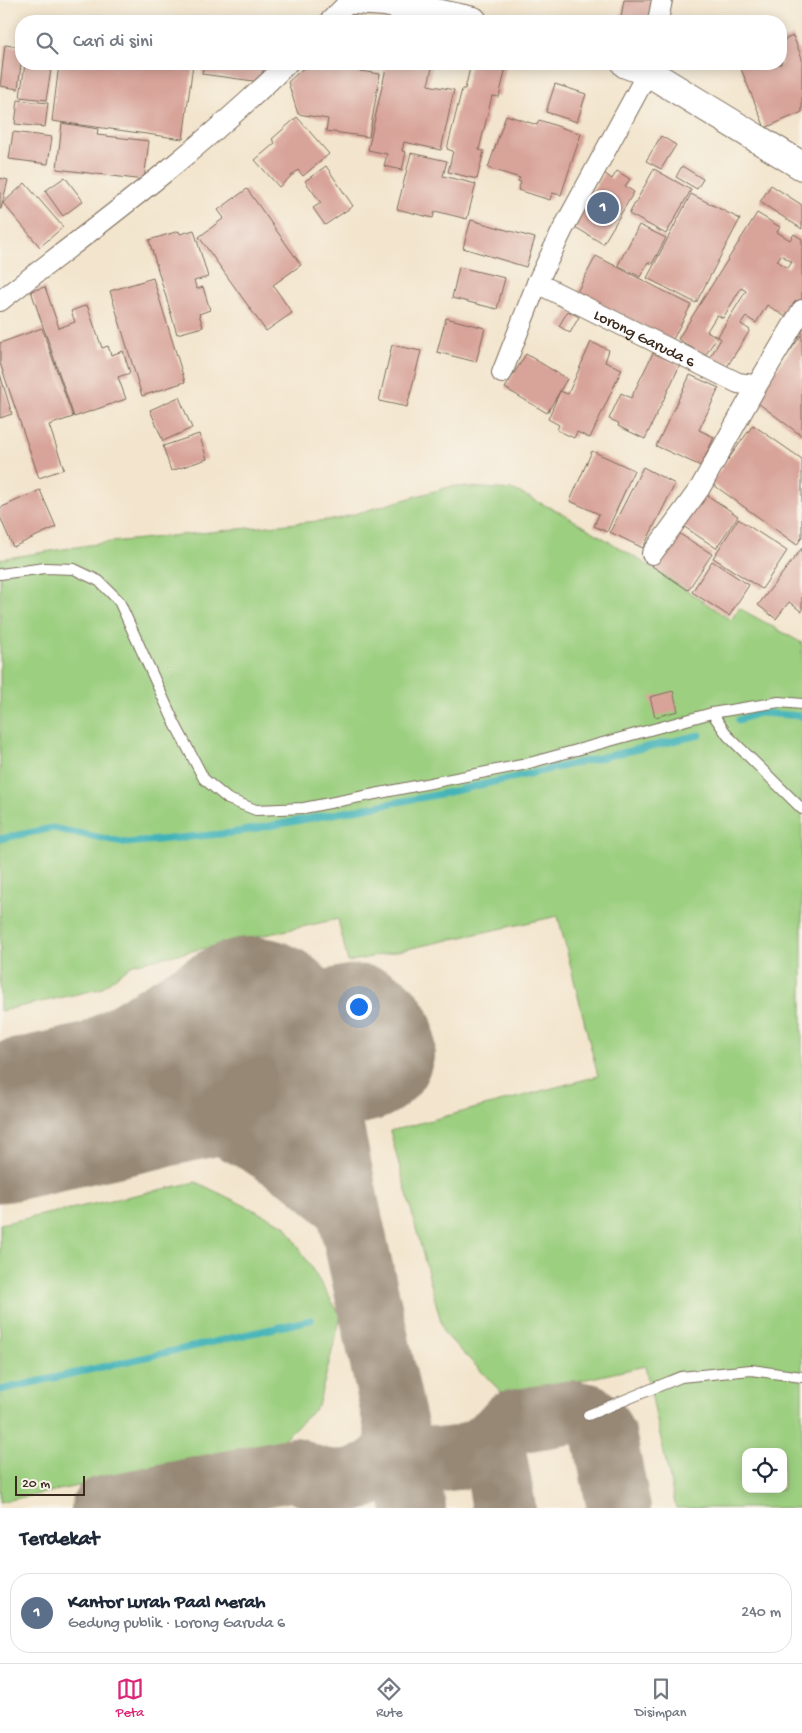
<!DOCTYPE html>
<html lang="id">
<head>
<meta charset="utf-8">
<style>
	:root { --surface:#fff; --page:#f6f6f7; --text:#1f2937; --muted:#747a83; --line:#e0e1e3; --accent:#db2777 }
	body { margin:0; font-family:"Gochi Hand",sans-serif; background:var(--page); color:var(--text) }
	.controls { position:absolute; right:15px; bottom:15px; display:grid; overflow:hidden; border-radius:10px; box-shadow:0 2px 12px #0003 }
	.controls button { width:45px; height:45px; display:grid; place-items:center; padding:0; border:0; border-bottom:1px solid var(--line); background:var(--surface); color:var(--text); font:25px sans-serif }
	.scale { position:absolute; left:15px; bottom:12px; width:70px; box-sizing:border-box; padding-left:5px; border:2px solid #3b2a1e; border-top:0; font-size:14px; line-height:18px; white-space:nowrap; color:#3b2a1e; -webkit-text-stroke:4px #f7f3e8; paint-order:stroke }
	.you { position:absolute; left:358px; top:1006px; width:18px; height:18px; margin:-12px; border:4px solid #fff; border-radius:50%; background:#1a73e8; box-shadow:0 0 0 8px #1a73e833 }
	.badge { display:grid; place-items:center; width:32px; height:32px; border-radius:50%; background:var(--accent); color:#fff; font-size:16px; font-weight:700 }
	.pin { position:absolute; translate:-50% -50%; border:2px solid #fff; box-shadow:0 1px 5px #0006 }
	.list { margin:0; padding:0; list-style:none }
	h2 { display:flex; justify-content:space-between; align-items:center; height:65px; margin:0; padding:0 20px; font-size:21px }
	h2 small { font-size:16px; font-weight:400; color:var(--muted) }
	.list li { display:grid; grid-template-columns:32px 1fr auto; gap:15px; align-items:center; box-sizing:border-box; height:80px; margin:0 10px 10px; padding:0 10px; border:1px solid var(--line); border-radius:20px }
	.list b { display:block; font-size:19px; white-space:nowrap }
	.list p { margin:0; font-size:16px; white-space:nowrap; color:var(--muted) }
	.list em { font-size:16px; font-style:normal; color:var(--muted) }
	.icon { flex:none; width:28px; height:28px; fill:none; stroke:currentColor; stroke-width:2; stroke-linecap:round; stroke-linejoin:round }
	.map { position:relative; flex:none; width:802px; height:1508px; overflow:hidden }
	.search { position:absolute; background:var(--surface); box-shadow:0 2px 12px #0003; left:15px; right:15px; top:15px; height:55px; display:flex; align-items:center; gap:12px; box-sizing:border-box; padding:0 18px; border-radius:20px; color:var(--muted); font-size:19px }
	.sheet { height:155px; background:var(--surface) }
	nav { display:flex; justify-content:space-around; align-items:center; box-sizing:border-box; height:70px; border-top:1px solid var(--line); background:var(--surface); font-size:14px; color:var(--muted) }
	nav a { display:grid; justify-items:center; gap:2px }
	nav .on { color:var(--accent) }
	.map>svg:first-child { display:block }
	.green { fill:#9ccf80; stroke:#6c7c4f; fill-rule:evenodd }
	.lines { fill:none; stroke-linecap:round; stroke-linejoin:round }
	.stream { stroke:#41b2b8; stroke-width:7 }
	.taxiway { stroke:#978876; stroke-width:64 }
	.runway { stroke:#978876; stroke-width:159 }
	.building { fill:#d8a399; fill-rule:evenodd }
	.service-casing { stroke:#7b6b5b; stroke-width:12 }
	.minor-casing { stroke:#7b6b5b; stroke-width:22 }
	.primary-casing { stroke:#7b6b5b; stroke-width:30 }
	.service { stroke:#fff; stroke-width:10 }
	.minor { stroke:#fff; stroke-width:20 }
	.primary { stroke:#fff; stroke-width:28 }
	.labels { text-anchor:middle; stroke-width:4.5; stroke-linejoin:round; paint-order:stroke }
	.street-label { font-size:16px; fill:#3b2a1e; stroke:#f7f3e8 }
</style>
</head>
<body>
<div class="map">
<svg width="802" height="1508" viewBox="0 0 802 1508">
	<rect width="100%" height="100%" fill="#f7f3e8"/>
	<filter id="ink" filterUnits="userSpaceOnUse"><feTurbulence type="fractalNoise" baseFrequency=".02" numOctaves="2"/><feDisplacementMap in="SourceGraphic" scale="10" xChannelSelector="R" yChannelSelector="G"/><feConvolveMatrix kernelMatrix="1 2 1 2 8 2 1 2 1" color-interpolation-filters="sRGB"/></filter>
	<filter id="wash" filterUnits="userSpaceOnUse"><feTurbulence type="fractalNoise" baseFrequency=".0096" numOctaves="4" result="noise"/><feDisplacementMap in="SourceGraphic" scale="20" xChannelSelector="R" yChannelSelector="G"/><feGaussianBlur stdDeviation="1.12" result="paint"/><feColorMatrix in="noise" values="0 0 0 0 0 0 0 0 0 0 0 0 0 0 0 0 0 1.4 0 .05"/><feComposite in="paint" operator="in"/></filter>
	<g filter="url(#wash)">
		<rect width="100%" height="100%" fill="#f3e5cd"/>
		<!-- green -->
		<path class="green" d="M452,486L514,490L565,515L653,568L731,620L739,608L802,643V1508H676L645,1366L506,1397L444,1333L390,1131L598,1076L558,916L348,962L338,919L133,964L100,989L0,1011V559L102,543L337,519ZM746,1452H783V1489H746Z
			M196,1182L285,1225L341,1316L318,1406L277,1445L0,1502V1224Z"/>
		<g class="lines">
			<!-- stream -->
			<path class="stream" d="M739,720L759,713L802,716
				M0,839L52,828L127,843L232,833L441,794L700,735
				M0,1390L311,1320"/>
			<!-- taxiway -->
			<path class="taxiway" d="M325,1051L331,1123L348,1208L414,1508
				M0,1111C59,1075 118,1038 177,1003C199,990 223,971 248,969C293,966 326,1007 325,1049C325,1063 315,1080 307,1090C299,1100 290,1109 278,1114C258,1121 235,1121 217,1108C205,1100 194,1088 179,1084C158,1078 119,1095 98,1101
				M206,1116L215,1119L260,1143L309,1174L348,1208
				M492,1440L504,1508
				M103,1508L294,1469C334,1491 374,1484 400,1445L419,1456L441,1460L463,1457L482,1448L498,1436L511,1422L572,1412L588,1415L599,1426L605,1439L619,1508"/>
			<!-- runway -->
			<path class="runway" d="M0,1123L356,1044"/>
		</g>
		<g id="blocks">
			<!-- building -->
			<path class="building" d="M624,0H652L647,21L621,17Z
				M793,36L802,58V112L765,128L739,64H781V41Z
				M5,45L21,47V64L18,89L0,86Z
				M25,64H52L46,100L20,97Z
				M59,64H193L183,139L52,121Z
				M204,64H264L261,82L202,74Z
				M308,64H340V68L380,74L369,137L326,131L328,119L298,114L288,82Z
				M387,64H433L428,85L454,90L441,150L404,142L402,151L406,152L402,170L384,166L387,154L368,150Z
				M471,64H493L506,67L499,97L492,96L479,150L484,151L477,179L448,172L453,151L447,149L462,89H465Z
				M555,84L586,94L577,122L546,112Z
				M18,100L48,103L45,127L15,124Z
				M506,115L537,125L539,120L581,134L561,195L552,193L550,200L518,190L521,182L518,181L520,178L488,168Z
				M297,117L329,154L303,176L298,170L279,187L255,160L275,143L272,139Z
				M62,123L98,129L97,135L149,141L144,180L57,169Z
				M13,132L52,137L48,164L9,159Z
				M661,136L676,145L661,169L646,161Z
				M411,153L447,161L443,176L476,184L467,219L435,211L433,218L397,209Z
				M326,166L353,206L325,225L313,208L321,203L305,181Z
				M682,166L703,179L697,189L676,177Z
				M654,169L691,190L666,234L629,214Z
				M617,171L630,179L625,186L634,192L603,244L572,225L604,173L612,179Z
				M65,177L83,201L63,216L45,191Z
				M0,178L8,180L1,209H0Z
				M25,183L63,227L40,247L3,203Z
				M771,185L802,205V229L760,202Z
				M247,189L301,265L273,285L292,313L266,331L199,237L224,218L218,210Z
				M691,194L740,219L696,303L647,278Z
				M757,213L780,227L777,232L790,240L794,234L802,239V305L792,321L767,305L756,323L746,317L741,324L750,330L725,370L709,359L721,339L718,336L746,291L741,288L723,318L717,315L707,331L717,337L705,356L678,339ZM781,255L792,262L788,268L777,261Z
				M471,220L535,238L526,267L463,248Z
				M639,225L666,238L652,264L648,262L640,277L618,265Z
				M194,230L208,277L194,281L197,289L203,287L210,310L199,314L203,327L177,334L149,240L179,231L180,234Z
				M596,256L691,305L672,341L577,292Z
				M459,267L505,278L497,309L452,298Z
				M153,278L185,382L142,396L110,291Z
				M45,287L59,328L75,322L71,311L87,305L102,348L108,346L111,355L123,351L130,373L118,377L126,399L74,417L31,291Z
				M568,311L579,317L570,333L559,326Z
				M802,316V436L754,400L801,336L792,330Z
				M446,318L485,328L476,362L437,352Z
				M42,328L73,417L49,425L64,469L39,478L0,363V343Z
				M591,342L609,350L605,362L622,369L590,438L577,432L574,438L557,430L559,425L548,419L560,391L547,413L505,388L526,354L567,379L560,391L568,394Z
				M392,345L421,351L407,407L379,401Z
				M653,353L680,365L645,439L618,426L619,423L609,419L621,393L631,398Z
				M0,374L12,414L0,418Z
				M690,375L719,388L699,430L714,437L701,466L656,446Z
				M179,397L192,428L163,441L150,410Z
				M753,425L802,459V537L797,545L711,483Z
				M199,434L207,459L171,471L163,446Z
				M592,451L634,470L607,532L594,526L599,514L570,501Z
				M643,467L675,484L643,548L610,532Z
				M40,490L56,527L13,547L0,517V508Z
				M704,493L738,516L716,548L683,526Z
				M738,519L787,551L762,589L713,558Z
				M675,531L712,554L688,590L652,566Z
				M802,548V612L789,602L776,619L758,605Z
				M712,561L749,585L729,616L692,592Z
				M673,691L678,711L655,717L650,697Z"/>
		</g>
	</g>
	<g filter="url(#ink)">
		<use href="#blocks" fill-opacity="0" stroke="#7b6b5b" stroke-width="1"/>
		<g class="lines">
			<defs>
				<path id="service" d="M0,574L45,568L74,569L99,581L119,601L175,724L204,779L228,799L256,810L304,808L522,765L712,713L779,702L802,704
					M712,713L728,736L802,809
					M588,1415L681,1377L751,1370L802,1377"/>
				<g id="minor">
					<path d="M330,21L351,0"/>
					<path d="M658,21L662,0"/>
					<path id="s1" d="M537,283L738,383L753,385L756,387L802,310"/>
					<path d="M0,301C98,225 199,151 287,64"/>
					<path d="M502,373L537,283L563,229L648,72L650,64"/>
					<path d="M652,554L700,488L756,387"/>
				</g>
				<path id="primary" d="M354,0L385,2L473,21
					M626,64L648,72L802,166"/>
			</defs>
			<!-- service casing -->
			<use href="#service" class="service-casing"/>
			<!-- minor casing -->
			<use href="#minor" class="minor-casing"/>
			<!-- primary casing -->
			<use href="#primary" class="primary-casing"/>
			<!-- service -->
			<use href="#service" class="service"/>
			<!-- minor -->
			<use href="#minor" class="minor"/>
			<!-- primary -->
			<use href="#primary" class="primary"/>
		</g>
	</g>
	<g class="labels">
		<!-- street labels -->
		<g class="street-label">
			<text dy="6" stroke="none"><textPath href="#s1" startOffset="121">Lorong Garuda 6</textPath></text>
		</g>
	</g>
</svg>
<div class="controls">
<button><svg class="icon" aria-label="locate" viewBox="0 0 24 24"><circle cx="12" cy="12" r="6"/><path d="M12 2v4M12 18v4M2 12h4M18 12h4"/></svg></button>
</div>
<div class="scale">20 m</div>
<div class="you"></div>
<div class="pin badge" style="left:603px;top:208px;background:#5c6f8a">1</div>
<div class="search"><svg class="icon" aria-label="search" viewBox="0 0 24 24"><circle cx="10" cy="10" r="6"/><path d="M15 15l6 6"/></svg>Cari di sini</div>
</div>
<section class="sheet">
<h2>Terdekat<small></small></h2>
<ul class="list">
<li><span class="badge" style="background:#5c6f8a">1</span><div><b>Kantor Lurah Paal Merah</b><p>Gedung publik · Lorong Garuda 6</p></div><em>240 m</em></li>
</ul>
</section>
<nav>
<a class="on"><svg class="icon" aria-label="map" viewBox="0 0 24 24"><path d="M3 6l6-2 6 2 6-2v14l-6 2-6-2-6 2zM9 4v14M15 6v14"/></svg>Peta</a>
<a><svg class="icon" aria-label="directions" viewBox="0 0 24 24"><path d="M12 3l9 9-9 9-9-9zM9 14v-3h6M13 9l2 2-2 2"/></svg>Rute</a>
<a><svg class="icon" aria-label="saved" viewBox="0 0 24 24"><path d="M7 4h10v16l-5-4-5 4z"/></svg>Disimpan</a>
</nav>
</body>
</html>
